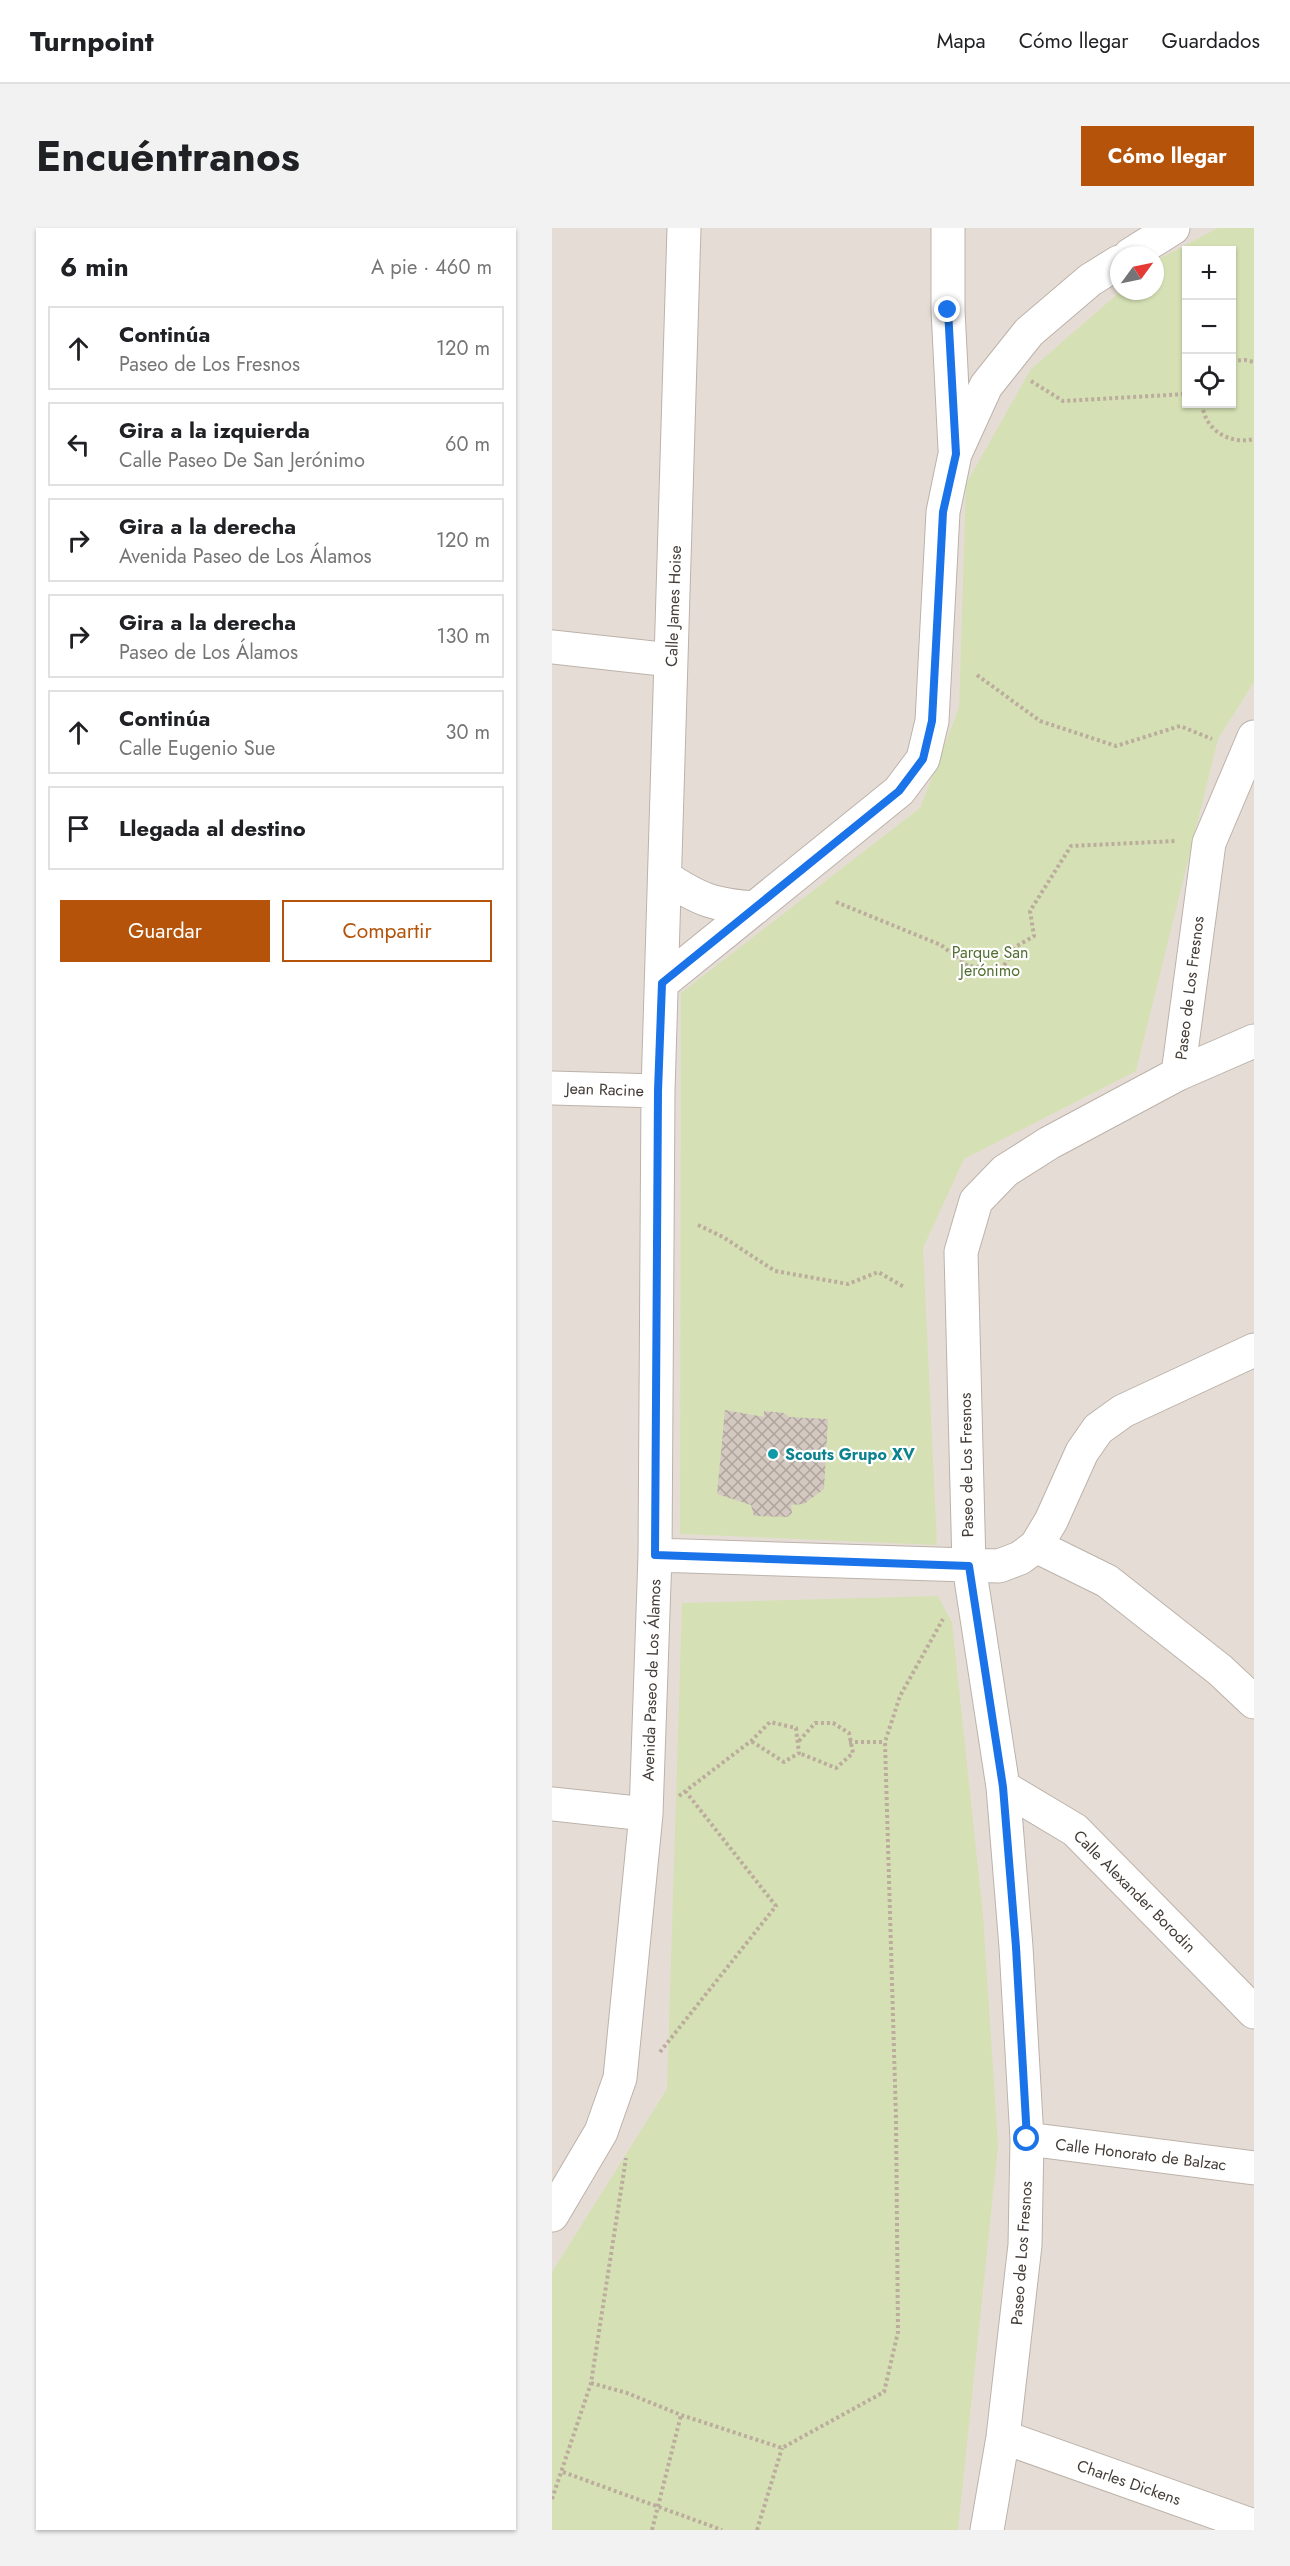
<!DOCTYPE html>
<html lang="es">
<head>
<meta charset="utf-8">
<style>
	:root { --surface:#fff; --page:#f2f2f2; --text:#202124; --muted:#757577; --line:#e0e0e0; --accent:#b45309 }
	body { margin:0; font-family:Jost,sans-serif; background:var(--page); color:var(--text) }
	.controls { position:absolute; right:18px; top:18px; display:grid; overflow:hidden; border-radius:0px; box-shadow:0 2px 4px #0004 }
	.controls button { width:54px; height:54px; display:grid; place-items:center; padding:0; border:0; border-bottom:2px solid var(--line); background:var(--surface); color:var(--text); font:30px sans-serif }
	.compass { position:absolute; left:558px; top:18px; width:54px; height:54px; border-radius:50%; background:var(--surface); box-shadow:0 2px 4px #0004; rotate:57deg }
	.stop { position:absolute; width:18px; height:18px; margin:-14px; border:4px solid #1a73e8; border-radius:50%; background:#fff }
	.stop.end { background:#1a73e8; border-color:#fff; box-shadow:0 2px 6px #0008 }
	.list { margin:0; padding:0; list-style:none }
	h2 { display:flex; justify-content:space-between; align-items:center; height:78px; margin:0; padding:0 24px; font-size:26px }
	h2 small { font-size:20px; font-weight:400; color:var(--muted) }
	.list li { display:grid; grid-template-columns:39px 1fr auto; gap:18px; align-items:center; box-sizing:border-box; height:84px; margin:0 12px 12px; padding:0 12px; border:2px solid var(--line); border-radius:0px }
	.list b { display:block; font-size:22px; white-space:nowrap }
	.list p { margin:0; font-size:20px; white-space:nowrap; color:var(--muted) }
	.list em { font-size:20px; font-style:normal; color:var(--muted) }
	.actions { display:flex; gap:12px; padding:18px 24px }
	.actions a { flex:1; padding:14px 0; border:2px solid var(--accent); border-radius:0px; text-align:center; font-size:21px; color:var(--accent) }
	.actions .main { background:var(--accent); color:#fff }
	.icon { flex:none; width:33px; height:33px; fill:none; stroke:currentColor; stroke-width:2; stroke-linecap:round; stroke-linejoin:round }
	.map { position:relative; flex:none; width:702px; height:2302px; overflow:hidden; border-radius:0px }
	header { display:flex; align-items:center; gap:36px; box-sizing:border-box; height:84px; padding:0 30px; background:var(--surface); border-bottom:2px solid var(--line) }
	header strong { font-size:28px }
	nav { display:flex; gap:33px; margin-inline-start:auto; font-size:21px }
	.intro { display:flex; align-items:center; justify-content:space-between; box-sizing:border-box; height:144px; padding:0 36px }
	h1 { margin:0; font-size:42px }
	.button { padding:15px 27px; border-radius:0px; background:var(--accent); color:#fff; font-size:21px; font-weight:700 }
	main { display:flex; gap:36px; padding:0 36px }
	aside { flex:1; background:var(--surface); border-radius:0px; box-shadow:0 2px 4px #0004 }
	.map>svg:first-child { display:block }
	.residential { fill:#e5ddd5; fill-rule:evenodd }
	.park { fill:#d5e1b4; fill-rule:evenodd }
	.building { fill:url(#building-cross-hatch) }
	.lines { fill:none; stroke-linecap:round; stroke-linejoin:round }
	.minor-casing { stroke:#bcb2aa; stroke-width:35 }
	.path { stroke:#bcac9d; stroke-width:4; stroke-dasharray:3 3; stroke-linecap:butt }
	.minor { stroke:#fff; stroke-width:33 }
	.route { stroke:#1a73e8; stroke-width:8 }
	.culture-dot { fill:#0f9aa8; stroke:#fff; stroke-width:2 }
	.labels { text-anchor:middle; stroke-width:4.5; stroke-linejoin:round; paint-order:stroke }
	.street-label { font-size:16px; fill:#433c37; stroke:#fff }
	.park-label { font-size:16px; fill:#536e31; stroke:#fff }
	.culture-label { font-size:16px; font-weight:bold; fill:#0d838f; stroke:#fff; text-anchor:start }
</style>
</head>
<body>
<header>
<strong>Turnpoint</strong>
<nav><a>Mapa</a><a>Cómo llegar</a><a>Guardados</a></nav>
</header>
<div class="intro"><h1>Encuéntranos</h1><a class="button">Cómo llegar</a></div>
<main>
<aside>
<h2>6 min<small>A pie · 460 m</small></h2>
<ul class="list">
<li><svg class="icon" aria-label="ahead" viewBox="0 0 24 24"><path d="M12 20V5M6 11l6-6 6 6"/></svg><div><b>Continúa</b><p>Paseo de Los Fresnos</p></div><em>120 m</em></li>
<li><svg class="icon" aria-label="left" viewBox="0 0 24 24"><path d="M17 20v-9H6M10 6l-5 5 5 5"/></svg><div><b>Gira a la izquierda</b><p>Calle Paseo De San Jerónimo</p></div><em>60 m</em></li>
<li><svg class="icon" aria-label="right" viewBox="0 0 24 24"><path d="M7 20v-9h11M14 6l5 5-5 5"/></svg><div><b>Gira a la derecha</b><p>Avenida Paseo de Los Álamos</p></div><em>120 m</em></li>
<li><svg class="icon" aria-label="right" viewBox="0 0 24 24"><path d="M7 20v-9h11M14 6l5 5-5 5"/></svg><div><b>Gira a la derecha</b><p>Paseo de Los Álamos</p></div><em>130 m</em></li>
<li><svg class="icon" aria-label="ahead" viewBox="0 0 24 24"><path d="M12 20V5M6 11l6-6 6 6"/></svg><div><b>Continúa</b><p>Calle Eugenio Sue</p></div><em>30 m</em></li>
<li><svg class="icon" aria-label="arrive" viewBox="0 0 24 24"><path d="M6 21V4h12l-3 4 3 4H6"/></svg><div><b>Llegada al destino</b></div></li>
</ul>
<div class="actions"><a class="main">Guardar</a><a>Compartir</a></div>
</aside>
<div class="map">
<svg width="702" height="2302" viewBox="0 0 702 2302">
	<defs>
		<pattern id="building-cross-hatch" width="8" height="8" patternUnits="userSpaceOnUse" patternTransform="scale(1.5)"><rect width="8" height="8" fill="#d4c9c0"/><path d="M0 0l8 8M0 8l8-8" fill="none" stroke="#aea49d"/></pattern>
	</defs>
	<rect width="100%" height="100%" fill="#f1ece7"/>
	<!-- residential -->
	<path class="residential" d="M0,0H702V2302H0ZM634,22H680V176H634ZM567,27H603V63H567Z"/>
	<!-- park -->
	<path class="park" d="M666,0H702V454L666,511L584,843L412,931L371,1020L385,1317L128,1306L129,765L368,580L407,480L414,256L479,141L569,63H603V33ZM634,22H680V176H634Z
		M386,1368L400,1395L431,1687L446,1918L406,2302H0V2044L115,1861L130,1375Z"/>
	<!-- building -->
	<path class="building" d="M173,1182L212,1189V1183L232,1185L237,1189L276,1191L272,1261L252,1276L239,1277L240,1285L235,1289L202,1288L199,1277L165,1266Z"/>
	<g class="lines">
		<defs>
			<path id="minor" d="M396,0V82L403,221
				M578,27L621,0
				M0,419L119,432
				M113,649C148,672 161,677 203,680
				M110,755L347,563L371,531L380,493L391,284L403,226L434,158L477,104L538,52L567,34
				M626,846L657,615L702,509
				M0,860L106,863
				M484,1318L555,1353L668,1442L702,1474
				M103,1327L447,1338L468,1330L484,1318L499,1293L530,1224L546,1201L571,1183L702,1122
				M451,1559L523,1602L702,1784
				M0,1576L94,1586
				M475,1911L702,1940
				M0,1987L49,1904L68,1850L94,1586L103,1327L106,863L132,0
				M451,2209L702,2298
				M435,2302L451,2209L473,2017L475,1911L464,1719L451,1559L417,1338L409,1024L424,973L453,943L497,915L626,846L702,813"/>
		</defs>
		<!-- minor casing -->
		<use href="#minor" class="minor-casing"/>
		<!-- path -->
		<path class="path" d="M680,133L693,132L702,134
			M479,153L511,173L634,166
			M650,176C653,202 677,217 702,211
			M425,447L488,493L564,518L628,498L660,511
			M284,674L389,717L416,738L450,741L463,719L482,708L478,683L519,618L624,613
			M146,997L171,1009L223,1043L296,1056L326,1044L352,1059
			M247,1513L263,1495H281L297,1505L301,1525L284,1540L247,1525
			M297,1514H333
			M127,1568L199,1513L218,1494L244,1500L247,1525L232,1534L199,1513
			M108,1824L224,1678L134,1564
			M39,2155L75,2165L129,2187L230,2220L332,2164L346,2104L344,1891L333,1514L348,1468L391,1391
			M11,2244L170,2302
			M0,2271L39,2155L74,1930
			M100,2302L129,2187
			M205,2302L230,2220"/>
		<!-- minor -->
		<use href="#minor" class="minor"/>
	</g>
	<g class="lines">
		<!-- route -->
		<path class="route" d="M396,82L404,226L391,284L380,493L371,531L347,563L110,755L106,863L103,1327L417,1338L451,1559L464,1719L475,1911"/>
	</g>
	<!-- markers -->
	<circle class="culture-dot" cx="221" cy="1226" r="6"/>
	<g class="labels">
		<!-- street labels -->
		<g class="street-label">
			<text transform="translate(121 378) rotate(-88)" y="6">Calle James Hoise</text>
			<text transform="translate(637 760) rotate(-83)" y="6">Paseo de Los Fresnos</text>
			<text transform="translate(53 861) rotate(2)" y="6">Jean Racine</text>
			<text transform="translate(414 1237) rotate(-91)" y="6">Paseo de Los Fresnos</text>
			<text transform="translate(99 1452) rotate(-88)" y="6">Avenida Paseo de Los Álamos</text>
			<text transform="translate(583 1663) rotate(45)" y="6">Calle Alexander Borodin</text>
			<text transform="translate(589 1926) rotate(7)" y="6">Calle Honorato de Balzac</text>
			<text transform="translate(469 2025) rotate(-86)" y="6">Paseo de Los Fresnos</text>
			<text transform="translate(577 2254) rotate(19)" y="6">Charles Dickens</text>
		</g>
		<!-- park labels -->
		<g class="park-label">
			<text x="438" y="730">Parque San<tspan x="438" dy="18">Jerónimo</tspan></text>
		</g>
		<!-- culture labels -->
		<g class="culture-label">
			<text x="233" y="1232">Scouts Grupo XV</text>
		</g>
	</g>
</svg>
<div class="controls">
<button>+</button>
<button>−</button>
<button><svg class="icon" aria-label="locate" viewBox="0 0 24 24"><circle cx="12" cy="12" r="6"/><path d="M12 2v4M12 18v4M2 12h4M18 12h4"/></svg></button>
</div>
<svg class="compass" viewBox="-18 -18 36 36"><path d="M0-13l5 13h-10z" fill="#e53935"/><path d="M0 13l5-13h-10z" fill="#757577"/></svg>
<div class="stop" style="left:475px;top:1911px"></div>
<div class="stop end" style="left:396px;top:82px"></div>
</div>
</main>
</body>
</html>
